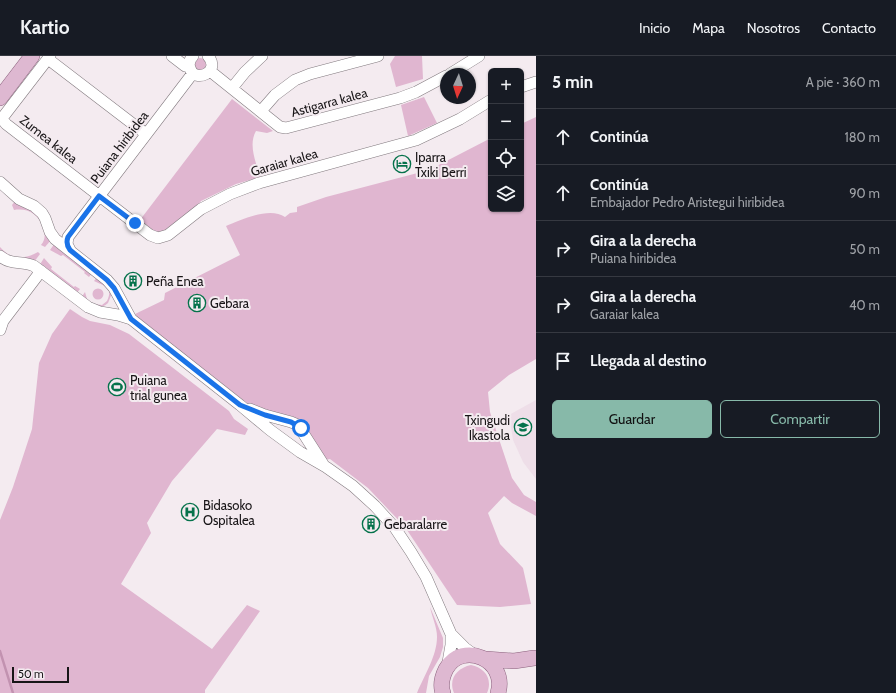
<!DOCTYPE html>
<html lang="es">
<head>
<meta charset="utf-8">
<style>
	:root { --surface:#171b24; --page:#242831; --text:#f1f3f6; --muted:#9ea1a6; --line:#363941; --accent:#87b9a9 }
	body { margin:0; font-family:Cabin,sans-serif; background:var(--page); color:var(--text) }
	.controls { position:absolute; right:12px; top:12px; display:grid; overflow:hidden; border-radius:6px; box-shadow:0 1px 3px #0004 }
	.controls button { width:36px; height:36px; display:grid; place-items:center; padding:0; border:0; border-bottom:1px solid var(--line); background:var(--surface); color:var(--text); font:20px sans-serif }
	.compass { position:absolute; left:440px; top:12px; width:36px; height:36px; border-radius:50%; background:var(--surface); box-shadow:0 1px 3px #0004; rotate:184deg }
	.scale { position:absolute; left:12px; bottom:10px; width:57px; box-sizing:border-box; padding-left:4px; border:2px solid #181517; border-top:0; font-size:11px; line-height:14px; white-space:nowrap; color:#181517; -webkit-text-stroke:3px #f4ebf0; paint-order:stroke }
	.stop { position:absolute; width:12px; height:12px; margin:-9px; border:3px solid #1a73e8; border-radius:50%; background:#fff }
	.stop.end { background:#1a73e8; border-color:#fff; box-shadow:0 1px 4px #0008 }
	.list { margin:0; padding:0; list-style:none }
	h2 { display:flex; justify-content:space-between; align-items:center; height:52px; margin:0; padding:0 16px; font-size:17px }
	h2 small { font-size:13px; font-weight:400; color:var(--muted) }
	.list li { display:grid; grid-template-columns:26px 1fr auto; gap:12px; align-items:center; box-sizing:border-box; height:56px; padding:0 16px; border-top:1px solid var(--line) }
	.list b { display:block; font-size:15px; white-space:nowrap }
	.list p { margin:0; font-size:13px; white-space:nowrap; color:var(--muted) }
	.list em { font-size:13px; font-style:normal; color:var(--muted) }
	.actions { display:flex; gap:8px; padding:12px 16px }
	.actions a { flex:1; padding:9px 0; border:1px solid var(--accent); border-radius:6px; text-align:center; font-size:14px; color:var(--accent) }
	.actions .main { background:var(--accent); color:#111 }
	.icon { flex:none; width:22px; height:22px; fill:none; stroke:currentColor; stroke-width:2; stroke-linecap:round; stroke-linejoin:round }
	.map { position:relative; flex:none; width:536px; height:637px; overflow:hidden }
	header { display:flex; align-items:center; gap:24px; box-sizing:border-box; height:56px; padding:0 20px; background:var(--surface); border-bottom:1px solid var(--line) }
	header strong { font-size:19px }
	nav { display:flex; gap:22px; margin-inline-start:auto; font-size:14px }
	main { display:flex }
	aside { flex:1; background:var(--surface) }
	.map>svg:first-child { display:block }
	.built { fill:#eedee8 }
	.green { fill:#e0b6d0 }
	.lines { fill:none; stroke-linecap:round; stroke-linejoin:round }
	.stream { stroke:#c292b0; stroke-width:2.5 }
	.minor-casing { stroke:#827a7f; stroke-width:12 }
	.major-casing { stroke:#8a607c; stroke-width:16 }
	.minor { stroke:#fff; stroke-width:11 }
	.major { stroke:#deb8d1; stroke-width:15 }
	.route { stroke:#1a73e8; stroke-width:5 }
	.labels { text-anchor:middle; stroke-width:4; stroke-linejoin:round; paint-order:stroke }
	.street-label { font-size:13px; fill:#181517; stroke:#f4ebf0 }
	.poi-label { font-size:13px; fill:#181517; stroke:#f4ebf0; text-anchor:start }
</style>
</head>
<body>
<header>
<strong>Kartio</strong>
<nav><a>Inicio</a><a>Mapa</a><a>Nosotros</a><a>Contacto</a></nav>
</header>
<main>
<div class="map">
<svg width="536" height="637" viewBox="0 0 536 637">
	<rect width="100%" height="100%" fill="#f4ebf0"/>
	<!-- built -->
	<path class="built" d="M536,344V423L523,406L513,384L509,359Z"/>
	<!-- green -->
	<path class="green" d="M395,0H422L423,23L396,31L390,8Z
		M194 8a6 6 0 1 1 12 0a6 6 0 1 1-12 0Z
		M424,41L437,67L408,80L401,49Z
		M232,43L273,75L267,77L256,75C248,89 256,106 260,121L236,128L201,145L196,152L164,175L157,177L140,164Z
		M536,61V303L509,319L488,336L490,356L512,422L524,439L536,446V460L512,447L504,440L488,457L500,488L523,512L531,548L500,551L457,549L405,471L368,432L330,403L324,404L306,373L247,347L140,264L135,258L164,244L165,237L240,199L226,170C240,164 270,150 285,161L290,157L297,156V151L326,141L429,114L491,82V153H521V68Z
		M16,144L37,155L51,184L45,191L41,189C46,183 45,178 43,171C38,158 28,152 14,154L12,149Z
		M55,187L93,216L89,221L84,217L85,216L63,199L61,200L50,194Z
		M0,191C11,204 24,204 38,196L40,198L34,206L22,205L0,196Z
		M44,202L52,211L51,213L74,231L75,230L80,233L76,238L39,210Z
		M98,220L107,227L112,237L108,247C98,256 90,249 81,242L85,236L87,243L93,248L102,249L107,245C114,230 103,230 94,225Z
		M92.5 238a5.5 5.5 0 1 1 11 0a5.5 5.5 0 1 1-11 0Z
		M70,253L82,261L90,265L110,269L129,278L229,355L234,363L248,373L245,379L217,373L172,425L147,467L151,477L121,528L212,593L247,549L260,555L205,634V637H0V464L13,431L32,373L39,307L52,278Z
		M430,551L443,582V591L440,601L429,620L426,637H417C424,620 437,600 437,581C437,571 432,561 430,551Z
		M471,609C485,612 493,623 487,637H454C448,623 457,612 471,609Z"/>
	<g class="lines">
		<!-- stream -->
		<path class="stream" d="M0,595L13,637"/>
		<defs>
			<path id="minor" d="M50,0L3,61V64L6,68L150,179L158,182L168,179L201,153L230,138L259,127L416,84L460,63L491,44
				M172,0L185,10L189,11
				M193,0C190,3 188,7 190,12C194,28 222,16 208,0
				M48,3L146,78
				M210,15L280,71L286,72L400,42L416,36L446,20
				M450,18L479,0
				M521,31L536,26
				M232,32L245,16L262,0
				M261,55L275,39L295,24L310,18L378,0
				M0,126L19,143L34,150L42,157L45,162L50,176L55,183L107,224L114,232L131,263L240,349L270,374L300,396L326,411L353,430L375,450L395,472L411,496L426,521L451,578L465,592L476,600
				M70,194L67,188L68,181L193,17
				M0,200C12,210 22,204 34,210L88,251L100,256L118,259L131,263
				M0,274L3,265L41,215
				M250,353L265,359L291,366L298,369L323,408
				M447,612L451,589V578"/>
			<path id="major" d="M0,42L32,0
				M486,603L514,605L534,602
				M443,637C440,629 442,621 446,613C462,584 508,604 498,637"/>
		</defs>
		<!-- minor casing -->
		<use href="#minor" class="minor-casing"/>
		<!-- major casing -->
		<use href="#major" class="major-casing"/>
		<!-- minor -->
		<use href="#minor" class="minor"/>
		<!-- major -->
		<use href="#major" class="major"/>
	</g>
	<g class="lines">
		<!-- route -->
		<path class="route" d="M135,167L99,140L68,181C66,186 67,190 70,194L107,224L114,232L131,263L240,349L265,359L291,366L301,372"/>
	</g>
	<!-- icons -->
	<defs>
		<symbol id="hotel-ring" viewBox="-11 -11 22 22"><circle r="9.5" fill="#f4ebf0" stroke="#05724b" stroke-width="1.5"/><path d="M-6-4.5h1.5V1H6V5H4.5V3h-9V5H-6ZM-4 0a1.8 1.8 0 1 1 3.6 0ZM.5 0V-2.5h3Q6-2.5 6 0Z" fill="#05724b"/></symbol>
		<symbol id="building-ring" viewBox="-11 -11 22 22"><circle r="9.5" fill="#f4ebf0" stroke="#05724b" stroke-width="1.5"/><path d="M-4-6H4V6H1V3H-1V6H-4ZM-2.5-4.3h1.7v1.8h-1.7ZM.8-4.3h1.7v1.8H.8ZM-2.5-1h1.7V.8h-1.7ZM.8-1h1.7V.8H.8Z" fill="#05724b"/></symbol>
		<symbol id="stadium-ring" viewBox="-11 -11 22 22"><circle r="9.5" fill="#f4ebf0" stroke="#05724b" stroke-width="1.5"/><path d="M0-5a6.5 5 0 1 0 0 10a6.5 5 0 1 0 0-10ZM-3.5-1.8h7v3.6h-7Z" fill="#05724b"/></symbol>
		<symbol id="school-ring" viewBox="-11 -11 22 22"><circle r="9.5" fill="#f4ebf0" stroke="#05724b" stroke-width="1.5"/><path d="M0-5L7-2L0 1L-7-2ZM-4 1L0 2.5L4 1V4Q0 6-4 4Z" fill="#05724b"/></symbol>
		<symbol id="hospital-ring" viewBox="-11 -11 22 22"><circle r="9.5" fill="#f4ebf0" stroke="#05724b" stroke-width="1.5"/><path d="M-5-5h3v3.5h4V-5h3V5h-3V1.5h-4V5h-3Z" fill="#05724b"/></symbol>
	</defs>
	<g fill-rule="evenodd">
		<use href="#hotel-ring" x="392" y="98" width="20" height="20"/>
		<use href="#building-ring" x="123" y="215" width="20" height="20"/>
		<use href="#building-ring" x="187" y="237" width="20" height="20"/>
		<use href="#stadium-ring" x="107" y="321" width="20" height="20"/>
		<use href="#school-ring" x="513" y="361" width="20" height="20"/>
		<use href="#hospital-ring" x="180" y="446" width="20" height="20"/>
		<use href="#building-ring" x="361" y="458" width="20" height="20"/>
	</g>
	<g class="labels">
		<!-- street labels -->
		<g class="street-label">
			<text transform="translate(329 46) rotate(-15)" y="5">Astigarra kalea</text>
			<text transform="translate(49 83) rotate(38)" y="5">Zumea kalea</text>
			<text transform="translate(119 91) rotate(-53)" y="5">Puiana hiribidea</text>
			<text transform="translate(284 106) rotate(-16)" y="5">Garaiar kalea</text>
		</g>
		<!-- poi labels -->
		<g class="poi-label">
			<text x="415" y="106">Iparra<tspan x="415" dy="15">Txiki Berri</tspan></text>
			<text x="146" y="230">Peña Enea</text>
			<text x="210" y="252">Gebara</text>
			<text x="130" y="329">Puiana<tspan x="130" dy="15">trial gunea</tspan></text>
			<text x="510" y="369" text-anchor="end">Txingudi<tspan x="510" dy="15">Ikastola</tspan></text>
			<text x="203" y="454">Bidasoko<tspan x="203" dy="15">Ospitalea</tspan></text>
			<text x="384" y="473">Gebaralarre</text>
		</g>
	</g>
</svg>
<div class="controls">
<button>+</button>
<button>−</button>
<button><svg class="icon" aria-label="locate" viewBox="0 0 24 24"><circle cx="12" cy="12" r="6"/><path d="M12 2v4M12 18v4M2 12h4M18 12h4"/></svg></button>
<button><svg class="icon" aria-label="layers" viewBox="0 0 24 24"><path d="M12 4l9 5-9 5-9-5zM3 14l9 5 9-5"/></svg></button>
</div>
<svg class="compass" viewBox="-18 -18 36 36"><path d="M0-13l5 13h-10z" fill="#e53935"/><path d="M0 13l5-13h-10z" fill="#9ea1a6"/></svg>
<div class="scale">50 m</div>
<div class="stop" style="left:301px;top:372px"></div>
<div class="stop end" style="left:135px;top:167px"></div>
</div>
<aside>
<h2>5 min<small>A pie · 360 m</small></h2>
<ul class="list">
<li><svg class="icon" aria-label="ahead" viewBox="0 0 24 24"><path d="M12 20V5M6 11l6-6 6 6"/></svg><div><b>Continúa</b></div><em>180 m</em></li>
<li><svg class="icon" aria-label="ahead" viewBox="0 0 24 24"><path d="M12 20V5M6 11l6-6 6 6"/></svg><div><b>Continúa</b><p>Embajador Pedro Aristegui hiribidea</p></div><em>90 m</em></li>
<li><svg class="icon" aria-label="right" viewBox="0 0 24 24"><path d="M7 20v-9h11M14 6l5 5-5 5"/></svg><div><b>Gira a la derecha</b><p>Puiana hiribidea</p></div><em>50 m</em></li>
<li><svg class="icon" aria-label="right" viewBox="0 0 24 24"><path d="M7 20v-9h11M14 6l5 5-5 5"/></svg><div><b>Gira a la derecha</b><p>Garaiar kalea</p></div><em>40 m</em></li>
<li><svg class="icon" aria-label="arrive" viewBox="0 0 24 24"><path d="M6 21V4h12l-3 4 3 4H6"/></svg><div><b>Llegada al destino</b></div></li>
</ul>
<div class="actions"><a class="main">Guardar</a><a>Compartir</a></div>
</aside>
</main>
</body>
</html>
